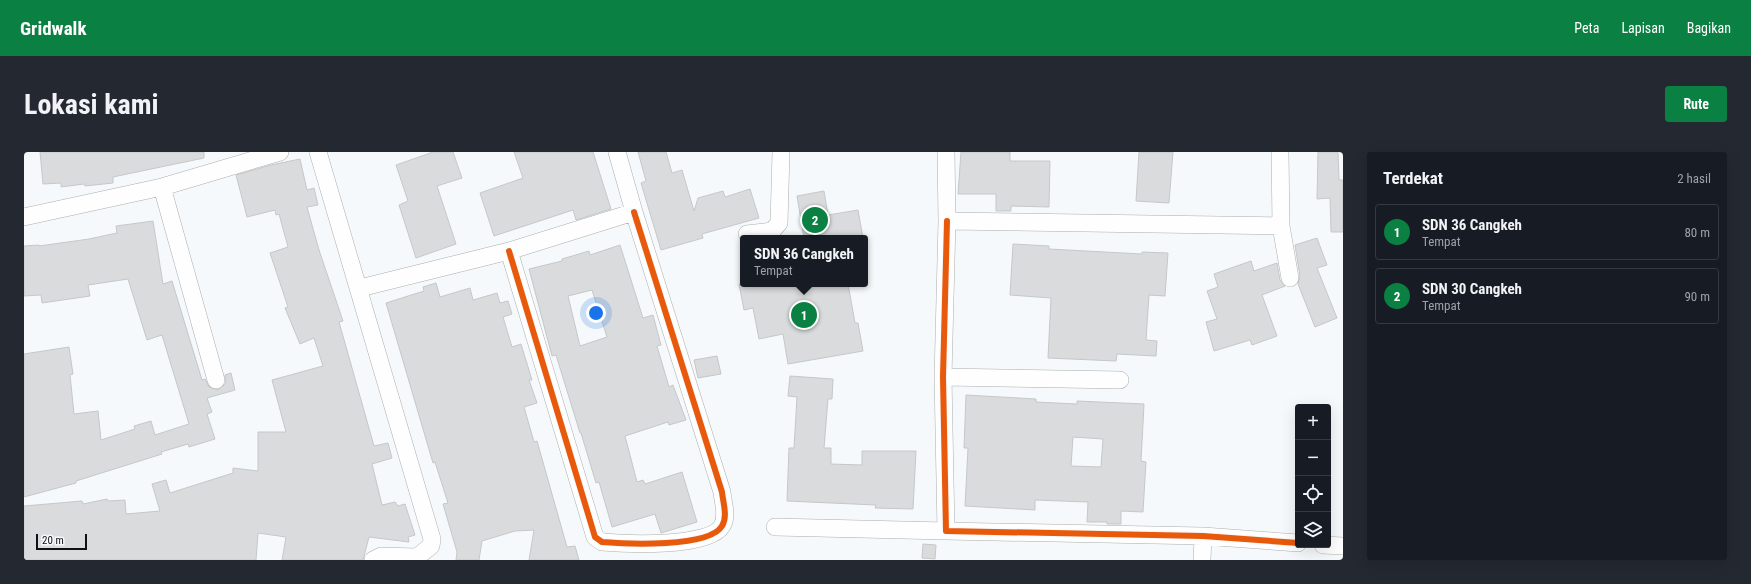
<!DOCTYPE html>
<html lang="id">
<head>
<meta charset="utf-8">
<style>
	:root { --surface:#171b24; --page:#242831; --text:#f1f3f6; --muted:#9ea1a6; --line:#363941; --accent:#0b8043 }
	body { margin:0; font-family:"Roboto Condensed",sans-serif; background:var(--page); color:var(--text) }
	.controls { position:absolute; right:12px; bottom:12px; display:grid; overflow:hidden; border-radius:4px; box-shadow:0 4px 16px #0002 }
	.controls button { width:36px; height:36px; display:grid; place-items:center; padding:0; border:0; border-bottom:1px solid var(--line); background:var(--surface); color:var(--text); font:20px sans-serif }
	.scale { position:absolute; left:12px; bottom:10px; width:51px; box-sizing:border-box; padding-left:4px; border:2px solid #101112; border-top:0; font-size:11px; line-height:14px; white-space:nowrap; color:#101112; -webkit-text-stroke:3px #f5fafc; paint-order:stroke }
	.you { position:absolute; left:572px; top:161px; width:14px; height:14px; margin:-10px; border:3px solid #fff; border-radius:50%; background:#1a73e8; box-shadow:0 0 0 6px #1a73e833 }
	.badge { display:grid; place-items:center; width:26px; height:26px; border-radius:50%; background:var(--accent); color:#fff; font-size:13px; font-weight:700 }
	.pin { position:absolute; translate:-50% -50%; border:2px solid #fff; box-shadow:0 1px 4px #0006 }
	.popup { position:absolute; left:716px; top:83px; width:128px; height:52px; box-sizing:border-box; display:grid; place-content:center; border-radius:4px; background:var(--surface); filter:drop-shadow(0 1px 3px #0005); font-size:13px; white-space:nowrap; color:var(--muted) }
	.popup b { font-size:15px; color:var(--text) }
	.popup::after { content:''; position:absolute; left:50%; top:100%; margin-left:-8px; border:8px solid transparent; border-top-color:var(--surface) }
	.list { margin:0; padding:0; list-style:none }
	h2 { display:flex; justify-content:space-between; align-items:center; height:52px; margin:0; padding:0 16px; font-size:17px }
	h2 small { font-size:13px; font-weight:400; color:var(--muted) }
	.list li { display:grid; grid-template-columns:26px 1fr auto; gap:12px; align-items:center; box-sizing:border-box; height:56px; margin:0 8px 8px; padding:0 8px; border:1px solid var(--line); border-radius:4px }
	.list b { display:block; font-size:15px; white-space:nowrap }
	.list p { margin:0; font-size:13px; white-space:nowrap; color:var(--muted) }
	.list em { font-size:13px; font-style:normal; color:var(--muted) }
	.icon { flex:none; width:22px; height:22px; fill:none; stroke:currentColor; stroke-width:2; stroke-linecap:round; stroke-linejoin:round }
	.map { position:relative; flex:none; width:1319px; height:408px; overflow:hidden; border-radius:4px }
	header { display:flex; align-items:center; gap:24px; box-sizing:border-box; height:56px; padding:0 20px; background:var(--accent); color:#fff }
	header strong { font-size:19px }
	nav { display:flex; gap:22px; margin-inline-start:auto; font-size:14px }
	.intro { display:flex; align-items:center; justify-content:space-between; box-sizing:border-box; height:96px; padding:0 24px }
	h1 { margin:0; font-size:28px }
	.button { padding:10px 18px; border-radius:4px; background:var(--accent); color:#fff; font-size:14px; font-weight:700 }
	main { display:flex; gap:24px; padding:0 24px }
	aside { flex:1; background:var(--surface); border-radius:4px; box-shadow:0 4px 16px #0002 }
	.map>svg:first-child { display:block }
	.building { fill:#d9dbdc; stroke:#c5c8c9; fill-rule:evenodd }
	.lines { fill:none; stroke-linecap:round; stroke-linejoin:round }
	.minor-casing { stroke:#abaeaf; stroke-width:18 }
	.minor { stroke:#fefefe; stroke-width:17 }
	.cycleway-casing { stroke:#f5fafc; stroke-width:8 }
	.cycleway { stroke:#e8590c; stroke-width:6 }
</style>
</head>
<body>
<header>
<strong>Gridwalk</strong>
<nav><a>Peta</a><a>Lapisan</a><a>Bagikan</a></nav>
</header>
<div class="intro"><h1>Lokasi kami</h1><a class="button">Rute</a></div>
<main>
<div class="map">
<svg width="1319" height="408" viewBox="0 0 1319 408">
	<rect width="100%" height="100%" fill="#f6f9fb"/>
	<!-- building -->
	<path class="building" d="M16,0H180V6L89,25V31L61,34L60,32L37,35V31L19,32Z
		M409,0H429L438,26L413,34L432,92L392,106L375,53L384,49L372,13Z
		M490,0H569L587,57L552,68L549,58L470,84L456,41L499,26Z
		M614,0H642L648,21L658,18L670,59L674,46L699,39L701,45L726,37L735,66L678,82L679,86L637,98L617,31L622,29Z
		M937,0H986V9H1026L1025,55L987,54V59H972V42H934Z
		M1115,0H1149L1145,51L1112,49Z
		M1294,0H1314L1315,28H1319V80H1307L1306,46L1293,47Z
		M276,7L283,38L290,36L294,53L283,55L295,98L319,169L315,170L350,294L364,291L368,306L348,312L358,353L371,350L374,354L381,352L391,383L384,385L385,390L345,385L339,408H258L262,385L234,381L232,408H0V354L58,349L59,352L83,347L84,349L101,348L102,362L136,359L128,332L142,328L146,341L209,321V316L234,319V280H262L248,228L299,214L290,186L276,192L261,156L264,155L246,101L264,95L255,62L252,63L251,58L223,65L212,23L247,13Z
		M800,39L804,63L834,58L839,86H780L773,44Z
		M129,69L139,132L148,129L178,228L181,227L185,235L194,238L202,231L201,223L207,221L211,238L183,246L188,260L183,262L191,287L165,295L164,292L137,300L138,302L52,329V331L0,345V202L45,195L49,222L46,223L50,262L74,259L77,288L111,277L110,274L127,269L131,283L165,272L138,183L123,188L104,127L64,133L66,144L18,151L17,143L0,144V94L15,93V94L65,87L93,81L92,74Z
		M1293,86L1303,113L1293,116L1313,166L1291,175L1274,132L1276,124L1271,93Z
		M989,92L1025,94V97L1118,102V100L1144,101L1141,144L1125,143L1122,188L1133,189L1132,204L1093,202L1092,209L1024,206L1027,146L986,143Z
		M596,93L619,166L629,163L637,193L633,194L645,235L649,233L662,268L645,273L644,270L601,284L613,330L619,328L621,332L658,320L673,370L637,381L631,362L588,375L575,330L572,331L557,281H556L532,203L528,204L505,117L538,109V107L565,99L566,103ZM568,138L583,185L556,194L544,144Z
		M1227,109L1230,119L1253,111L1256,128L1261,134L1238,143L1253,184L1228,193L1226,188L1190,199L1182,170L1193,167L1183,139L1194,135L1190,122Z
		M412,131L416,145L446,136L449,148L473,141L476,151L484,149L488,162L479,165L488,195L497,192L508,228H505L513,251L500,255L510,290L513,289L543,395L551,394L555,408H505L510,378L491,379L458,389L455,408H432L433,400L419,352L424,351L411,310L409,311L362,151L400,139L399,135Z
		M715,132H824L831,171H834L839,199L764,212L759,182L735,187L729,156L720,158Z
		M693,204L697,222L674,226L670,208Z
		M766,224L809,227L808,247H804L800,296H807V312L838,313V299H892L889,357L851,356L852,353L763,349L765,296H770L773,245L764,244Z
		M942,243L1012,247V250L1053,252V249L1120,252L1117,309L1122,310L1119,360L1097,359V372H1083V370H1063L1064,350L1011,348V358L941,354L944,296H940ZM1049,285L1079,287L1077,315L1047,314Z
		M899,392L912,393L911,407L898,406Z"/>
	<g class="lines">
		<defs>
			<path id="minor" d="M294,0L408,387L407,394L393,405
				M922,0L923,69L1257,74L1256,0
				M138,35L192,228
				M0,65L138,35L256,0
				M923,69L919,225L922,379L1179,384L1274,391
				M1257,74L1266,126
				M723,82L748,79L755,71L757,0
				M485,99L571,385L578,390C602,392 685,396 698,374C704,364 699,351 698,340L610,60
				M336,136L485,99L610,60L593,0
				M919,225L1096,228
				M751,375L922,379
				M1299,393L1319,394
				M349,408L357,404L393,405L392,408
				M1178,408L1179,384"/>
		</defs>
		<!-- minor casing -->
		<use href="#minor" class="minor-casing"/>
		<!-- minor -->
		<use href="#minor" class="minor"/>
		<defs>
			<path id="cycleway" d="M923,69L919,225L922,379L1179,384L1274,391
				M485,99L571,385L578,390C602,392 685,396 698,374C704,364 699,351 698,340L610,60"/>
		</defs>
		<!-- cycleway casing -->
		<use href="#cycleway" class="cycleway-casing"/>
		<!-- cycleway -->
		<use href="#cycleway" class="cycleway"/>
	</g>
</svg>
<div class="controls">
<button>+</button>
<button>−</button>
<button><svg class="icon" aria-label="locate" viewBox="0 0 24 24"><circle cx="12" cy="12" r="6"/><path d="M12 2v4M12 18v4M2 12h4M18 12h4"/></svg></button>
<button><svg class="icon" aria-label="layers" viewBox="0 0 24 24"><path d="M12 4l9 5-9 5-9-5zM3 14l9 5 9-5"/></svg></button>
</div>
<div class="scale">20 m</div>
<div class="you"></div>
<div class="pin badge" style="left:780px;top:163px">1</div>
<div class="popup"><b>SDN 36 Cangkeh</b>Tempat</div>
<div class="pin badge" style="left:791px;top:68px">2</div>
</div>
<aside>
<h2>Terdekat<small>2 hasil</small></h2>
<ul class="list">
<li><span class="badge">1</span><div><b>SDN 36 Cangkeh</b><p>Tempat</p></div><em>80 m</em></li>
<li><span class="badge">2</span><div><b>SDN 30 Cangkeh</b><p>Tempat</p></div><em>90 m</em></li>
</ul>
</aside>
</main>
</body>
</html>
